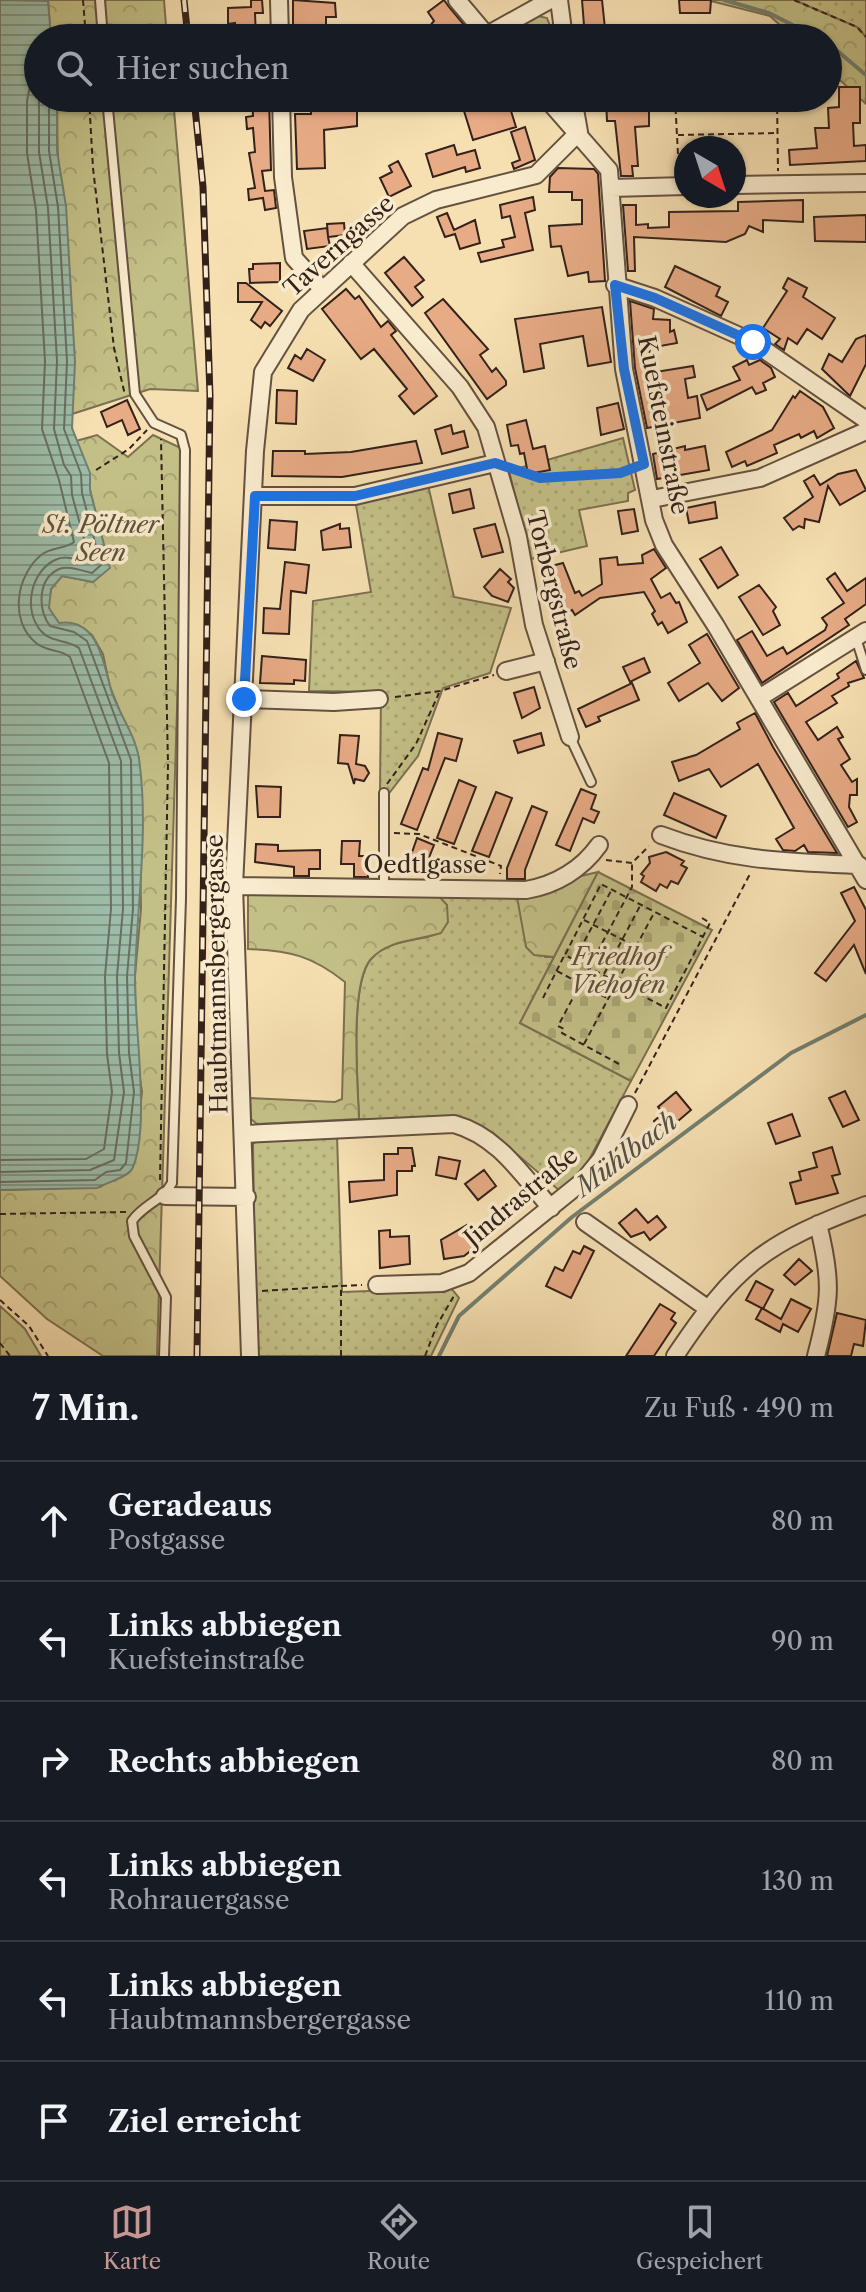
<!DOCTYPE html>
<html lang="de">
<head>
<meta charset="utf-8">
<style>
	:root { --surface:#171b24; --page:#20242c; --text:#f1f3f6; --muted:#9ea1a6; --line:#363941; --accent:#c59692 }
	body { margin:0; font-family:"Libre Caslon Text",serif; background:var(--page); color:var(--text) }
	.compass { position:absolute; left:674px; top:136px; width:72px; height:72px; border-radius:50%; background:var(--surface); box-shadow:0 2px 6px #0004; rotate:141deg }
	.stop { position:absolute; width:24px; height:24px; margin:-18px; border:6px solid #1a73e8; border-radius:50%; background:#fff }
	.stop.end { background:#1a73e8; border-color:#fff; box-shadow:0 2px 8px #0008 }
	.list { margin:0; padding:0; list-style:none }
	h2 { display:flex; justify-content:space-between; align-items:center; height:104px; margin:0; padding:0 32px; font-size:34px }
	h2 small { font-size:26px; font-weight:400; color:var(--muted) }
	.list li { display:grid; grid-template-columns:52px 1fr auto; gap:24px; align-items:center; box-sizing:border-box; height:120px; padding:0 32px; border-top:2px solid var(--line) }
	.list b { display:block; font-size:30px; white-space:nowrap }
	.list p { margin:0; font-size:26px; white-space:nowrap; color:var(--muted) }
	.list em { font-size:26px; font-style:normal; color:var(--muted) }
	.icon { flex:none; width:44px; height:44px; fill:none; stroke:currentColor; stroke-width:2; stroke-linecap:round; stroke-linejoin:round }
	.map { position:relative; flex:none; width:866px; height:1356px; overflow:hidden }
	.search { position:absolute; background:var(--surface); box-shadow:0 2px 6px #0004; left:24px; right:24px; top:24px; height:88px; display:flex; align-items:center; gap:20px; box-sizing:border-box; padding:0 28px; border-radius:44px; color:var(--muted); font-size:30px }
	.sheet { height:824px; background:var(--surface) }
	nav { display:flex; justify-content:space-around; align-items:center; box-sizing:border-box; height:112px; border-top:2px solid var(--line); background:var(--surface); font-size:22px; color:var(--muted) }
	nav a { display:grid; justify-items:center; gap:4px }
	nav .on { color:var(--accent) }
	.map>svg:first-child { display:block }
	.grass { fill:url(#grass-dots); stroke:#7c7050; stroke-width:2 }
	.forest { fill:url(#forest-crowns); stroke:#7c7050; stroke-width:2 }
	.cemetery { fill:url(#cemetery-stones); stroke:#7c7050; stroke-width:2 }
	.water { fill:url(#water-rules); stroke:#737f70; stroke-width:2 }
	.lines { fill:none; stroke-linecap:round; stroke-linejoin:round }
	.shore { stroke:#686f62; stroke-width:2 }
	.stream { stroke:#737f70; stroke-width:4 }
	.building { fill:#e7ab85; stroke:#34211a; stroke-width:2 }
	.service-casing { stroke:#645140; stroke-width:12 }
	.minor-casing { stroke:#645140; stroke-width:20 }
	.path { stroke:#34211a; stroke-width:2; stroke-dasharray:6 4; stroke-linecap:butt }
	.service { stroke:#f9ebcd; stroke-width:8 }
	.minor { stroke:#f9ebcd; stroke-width:16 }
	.rail-casing { stroke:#34211a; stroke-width:7 }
	.rail { stroke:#f9ebcd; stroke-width:4; stroke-dasharray:12; stroke-linecap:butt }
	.route { stroke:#1a73e8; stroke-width:10 }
	.labels { text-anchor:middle; stroke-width:7; stroke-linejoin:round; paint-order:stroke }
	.street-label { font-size:24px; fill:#34211a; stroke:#f9ebcd }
	.park-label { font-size:24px; font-style:italic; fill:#5f513b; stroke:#f9ebcd }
	.water-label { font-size:26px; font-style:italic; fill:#545045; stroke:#f9ebcd }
</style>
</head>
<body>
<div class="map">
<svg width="866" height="1356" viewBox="0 0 866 1356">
	<defs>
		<pattern id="grass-dots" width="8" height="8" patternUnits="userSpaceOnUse" patternTransform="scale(2)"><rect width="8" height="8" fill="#c3c087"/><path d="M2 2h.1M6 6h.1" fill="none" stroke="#a8a574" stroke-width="1.8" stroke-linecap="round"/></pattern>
		<pattern id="forest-crowns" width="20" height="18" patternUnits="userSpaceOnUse" patternTransform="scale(2)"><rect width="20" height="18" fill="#c3c087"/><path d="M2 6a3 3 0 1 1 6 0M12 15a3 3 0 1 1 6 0" fill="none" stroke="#a8a574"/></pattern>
		<pattern id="cemetery-stones" width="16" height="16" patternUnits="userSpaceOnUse" patternTransform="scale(2)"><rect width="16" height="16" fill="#c3c087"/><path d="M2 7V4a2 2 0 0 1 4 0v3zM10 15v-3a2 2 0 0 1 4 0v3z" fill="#a8a574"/></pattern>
		<pattern id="water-rules" width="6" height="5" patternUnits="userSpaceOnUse" patternTransform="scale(2)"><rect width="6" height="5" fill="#9dbda9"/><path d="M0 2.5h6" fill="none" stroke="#819989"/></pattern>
	</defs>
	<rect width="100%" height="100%" fill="#f6e0b2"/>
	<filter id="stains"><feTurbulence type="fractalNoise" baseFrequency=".0025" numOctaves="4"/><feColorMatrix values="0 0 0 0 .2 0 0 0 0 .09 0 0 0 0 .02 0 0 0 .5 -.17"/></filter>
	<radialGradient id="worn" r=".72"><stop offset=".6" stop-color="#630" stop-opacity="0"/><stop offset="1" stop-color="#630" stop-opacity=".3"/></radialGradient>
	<!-- grass -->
	<path class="grass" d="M794,0H866V37L857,27Z
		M538,16L547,18L555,38H502L507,28Z
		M623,438L635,490L628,493V501L579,510L587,546L531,559L509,471Z
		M428,485L454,597L511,608L490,673L443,688L418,756L390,792H380L381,692L309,691L313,601L371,592L356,505Z
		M437,894L517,897L545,957H554L520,1023L631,1081L583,1171L561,1192L497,1137L468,1120L359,1119C358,1085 349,985 371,959C385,943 408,941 428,937Z
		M337,1135L342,1292L451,1288L459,1298L431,1356H256L253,1144L261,1137Z"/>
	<!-- forest -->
	<path class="forest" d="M48,0H164L167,38H51Z
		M707,0H794L857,27L866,37V104L828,69V38H794L770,16Z
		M57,98H173L198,391L150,389L72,414C75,335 70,257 60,179C56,152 58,125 57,98Z
		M97,435L128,457L153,435L185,450L157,1356H103L47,1319L0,1276V1190L100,1187L133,1167L142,1092L136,1052L135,976L141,909L139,758L110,687L103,654L92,635L78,625L59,623L48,608L51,589L62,576L93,582L109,568L90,490L89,473L76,441Z
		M598,872L554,957L534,955L526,947L517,897L561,887L581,876Z
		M248,893L437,894L447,905L448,922L441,933C417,941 389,939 371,959C349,983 358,1086 359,1119L257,1124L251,1119L250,1098L335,1102L342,1099L345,982C311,955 290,951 248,949Z
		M0,1306L25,1329L41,1356H0Z"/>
	<!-- cemetery -->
	<path class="cemetery" d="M598,872L712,930L631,1081L520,1023Z"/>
	<!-- water -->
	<path class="water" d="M0,0L48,1L51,38H38V98H57V151L66,206L75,362L72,428L90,473V490L110,568L93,582L62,576L51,589L49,608L59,623C97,618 103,660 110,686C116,711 135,732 139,759C149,828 137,906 135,976C134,1024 151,1130 132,1169C128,1177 106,1183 97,1188L0,1190Z"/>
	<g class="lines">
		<!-- shore -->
		<path class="shore" d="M0,1160L86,1159L104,1149L112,1092L107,1054L105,976L111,909L109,763L70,657C60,649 47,652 36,643C9,621 16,576 41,555C51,547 66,549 74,542L59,480L42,429L45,361L36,210L27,153V101L30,86L38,76
			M0,1172L90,1170L114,1160L124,1092L119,1053L117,976L123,909L121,761L79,648C67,639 51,643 41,631C23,611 30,572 55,560C65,555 75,559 85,561L89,557L72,495L71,476L64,465L54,429L57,361L48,208L39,152V98
			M0,1182L95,1180L106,1172L120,1170L126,1163L134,1092L129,1053L127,976L133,909L131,760L87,641L74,632L50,626C38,610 37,579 59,569C69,565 82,571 92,573L101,565L82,493L81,474L64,429L67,361L58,207L49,151V98"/>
		<!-- stream -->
		<path class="stream" d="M724,0L769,13L818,38
			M828,43L866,75
			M439,1356L459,1316L572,1217L791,1053L866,1015"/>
	</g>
	<!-- building -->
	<path class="building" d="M251,0H262L263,13H255L256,38H236L235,23L228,24V8L251,7Z
		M293,0L335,3L336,17H326V38H293Z
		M444,0L449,7L475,38H457L450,30L438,38H420L434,21L428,12Z
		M582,0H602L606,38H585Z
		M679,0H711L710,13H680Z
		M839,87H860V123H853L854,146L866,145V161L790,165L789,150L817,148L815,128H829L828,108L839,107Z
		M252,98H269L271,170L262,171L265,191L274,190L276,208L265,210L263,198L249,200L248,189L255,188L249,153L255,152L253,128L247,129L246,117L253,116Z
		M460,98H512L517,109L511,111L516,127L473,140Z
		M606,98H639L640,111L649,110V126L635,127L638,166H632L633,176H621L615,121H607Z
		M357,106V126L324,130L325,168L297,169L295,114H311V107Z
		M525,127L535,160L514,169L512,163L520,160L511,132Z
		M454,145L457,155L475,150L480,168L466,172L465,167L433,177L426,154Z
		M398,161L411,186L389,197L380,178L392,172L389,166Z
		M558,168L594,169L598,174L605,281L589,282L588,272L568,276L561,246L551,247L549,226L582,224V200H572V192H549L550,177Z
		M533,197L535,210L525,213L533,250L481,262L478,253L504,247L502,240L515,237L510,216L502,218L500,205Z
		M803,200V222L763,220V232L749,226L745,234L726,242L634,237L635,271H628L623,205H636V225L648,224V228L669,227V212L738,211V202Z
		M447,213L454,230L475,220L480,243L460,249L455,234L445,237L437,217Z
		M866,215V242L815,241L814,217Z
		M344,223L345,235L328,237L330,246L307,249L304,231L327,228L328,236L327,224Z
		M404,257L424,280L415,287L423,297L412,306L385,273Z
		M280,263V282L250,283L249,269H253V264Z
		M675,266L720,287L716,296L728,302L721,316L665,287Z
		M788,278L807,288L803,297L835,318L822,339L807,329L797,344L788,338L784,350L775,344L780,339L763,328L787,291L783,288Z
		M238,283H246L282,311L270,326L265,322L261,328L251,320L262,302H238Z
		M346,289L355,299L359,296L381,327L388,321L396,331L391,335L437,396L414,414L399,396L407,389L374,349L361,359L322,309Z
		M443,299L488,349L480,355L492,372L496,368L506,381V385L487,399L425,313Z
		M630,301L654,309L653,319L670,320V332L674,330L677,343L649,348L653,367L656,372L693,366L695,377L685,379L688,398L697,396L700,418L647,428L635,368Z
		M602,307L611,362L588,366L583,336L540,344L544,368L524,372L515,319Z
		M866,335V364L850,396L822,369L829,354L842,362L856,339Z
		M307,349L325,360L313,381L288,368L295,355L301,359Z
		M747,360L749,365L760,360L771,368L775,377L763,383L766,390L756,394L752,387L707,410L701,395L740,380L733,367Z
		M277,390L297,391L296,424L276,423Z
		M800,391L823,407L834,428L817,438L814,431L801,438L799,434L774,445L777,453L747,466L745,461L732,467L726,452L772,430L793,396L795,398Z
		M127,400L140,429L128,435L122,420L107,427L101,412Z
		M618,403L624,429L601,435L597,408Z
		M526,420L533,449L545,446L550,470L528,474L524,453L520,454L518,445L511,446L507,425Z
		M451,425L453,434L464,431L468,447L442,454L435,430Z
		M416,441L422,463L342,477L272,476L273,451H305V454L351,452Z
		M685,446V450L705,446L709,470L657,479L653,454Z
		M856,470L866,490L840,505L828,486L819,522L805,519L804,528L799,526L793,530L784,518L813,497L804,481L814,475L820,485L838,474Z
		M470,489L474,508L453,513L449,494Z
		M715,502L717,518L689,523L686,508Z
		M634,509L638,531L622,534L618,511Z
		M270,520L297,522L295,550L268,548Z
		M340,524V529L349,528L351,547L323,550L321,531Z
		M495,524L503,552L482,557L474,529Z
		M721,547L738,575L718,588L700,559Z
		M654,549L666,568L651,579L661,598L670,593L676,603L679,602L687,622L668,633L662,622L658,625L652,614L655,611L644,592L600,598L575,615L572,610L563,616L553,599L544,568L563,563L575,593L579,591L582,596L602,584L600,559L617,557L618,565L643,563L642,555Z
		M285,562L309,565L306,593L291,591L289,634L263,633L264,608L280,609Z
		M500,569L511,579L508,582L514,588L508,602L492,596L484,587Z
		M835,573L847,591L866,578V604L845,619L849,625L762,683L737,640L752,631L767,656L783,647L787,654L825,630L827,625L822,618L844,603L827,579Z
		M759,585L776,607L773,611L780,625L763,635L739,597Z
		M707,634L739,688L722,701L708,683L679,701L668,683L700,663L689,645Z
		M262,656L306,660L305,681L294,680V684L260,683Z
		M644,658L650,672L630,682L623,667Z
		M856,661L864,678L848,683L849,686L832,696L837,703L806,722L818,740L837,727L843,737L838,739L850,759L841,765L852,782L857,779V795H850L849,807L857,822L848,827L774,702L788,693L796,706L839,678L837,674Z
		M632,683L639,700L598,717L600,721L586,727L578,709Z
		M534,687L540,708L522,718L514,693Z
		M755,713L773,747L837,853L808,852L804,845L795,851L783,850L776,839L794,828L758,764L721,787L709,769L679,781L672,762L696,755L740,729L737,723Z
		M438,733L462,739L456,761L445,758L417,830L401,824L423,768L428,770Z
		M541,733L544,745L518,753L514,741Z
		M340,735L359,736L356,764L365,766L369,773L364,781L355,779L354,784L348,764L338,763Z
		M459,780L476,787L454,844L437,838Z
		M256,786L281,787L280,817H258Z
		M581,789L596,795L591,809L599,812L594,823L583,818L570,851L556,845Z
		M496,792L512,798L489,857L472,851Z
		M674,793L726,816L716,838L664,815Z
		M532,806L547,812L525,870V879H507V868Z
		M417,838L434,845L424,870L408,864Z
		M342,841H360L359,856H368V877H354V864H341Z
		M256,844L278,845V851L320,850V869H309V876H294V867L255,862Z
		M666,852L684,861L681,865L687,868L678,884L671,881L667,888L660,884L656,891L641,882L644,876L641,874L650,863L649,857Z
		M854,887L866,910V974L854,945L826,981L815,973L855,921L841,893Z
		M845,1091L859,1120L843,1127L829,1098Z
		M676,1092L691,1110L664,1133L654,1121L663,1113L658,1107Z
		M792,1114L800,1136L776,1144L768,1123Z
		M832,1147L840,1174L832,1176L838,1193L796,1204L790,1183L801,1180L799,1172L817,1167L813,1153Z
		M398,1148H412L415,1166H412V1171H397V1195L350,1202L349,1182L384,1180V1154H398Z
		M439,1157L460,1161L456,1179L436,1175Z
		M484,1170L496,1186L478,1200L465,1184Z
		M636,1209L648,1223L657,1216L666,1227L650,1240L644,1232L631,1237L619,1223Z
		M467,1225L478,1245L464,1256L444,1259L441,1240Z
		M390,1230V1237L409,1236L410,1264L380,1268L379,1231Z
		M584,1246L594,1251L571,1298L546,1286L555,1267L563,1271L573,1251L580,1254Z
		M799,1259L812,1271L795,1285L784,1275Z
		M756,1281L773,1290L763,1309L746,1300Z
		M791,1299L811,1309L798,1332L783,1324L780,1332L756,1319L762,1308L781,1319Z
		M660,1304L675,1313L671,1319L676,1323L654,1356H626Z
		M837,1313L866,1320L863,1346L854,1344L851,1356H827Z"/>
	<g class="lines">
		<defs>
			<path id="service" d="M100,0L103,38
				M107,98L135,394L154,423L181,435L185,450L181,898L172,1183C162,1201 144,1204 132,1221L134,1236L166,1297L164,1356
				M856,638L866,670
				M570,737L591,782
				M384,888V793"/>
			<path id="minor" d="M279,0L280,38
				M457,0L489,38
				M559,0L564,38
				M487,35L550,0
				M281,98L283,177L294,258L322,289
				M546,98L609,170L624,369L654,520L664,545L716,626L866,880
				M573,98L579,132
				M734,185L866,183
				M611,188L686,186
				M351,263L460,387L486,427L518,537L534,625L570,737
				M615,285L655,298L753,342L866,420
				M255,496H355L495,463
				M652,499L760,478L866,431
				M506,671L546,661
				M759,698L866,631
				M244,699L334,702L379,699
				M661,835C729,861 787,862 859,865
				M234,886L526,890C556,885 582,869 599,845
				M245,1134L454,1124C498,1136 522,1175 551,1208
				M165,1196L247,1197
				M585,1222L707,1308
				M377,1285L442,1283L469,1273L583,1181L601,1159L628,1105
				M250,1356L234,886L255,451L263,372L301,310L403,216L436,200L536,175L579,132
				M675,1356C736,1265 763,1244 866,1205
				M816,1356C831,1300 832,1280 818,1224"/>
		</defs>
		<!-- service casing -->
		<use href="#service" class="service-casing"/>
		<!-- minor casing -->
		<use href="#minor" class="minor-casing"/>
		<!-- path -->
		<path class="path" d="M83,0L86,38
			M794,0L857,27L866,37
			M775,38V24
			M89,98L93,168L114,348L125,395
			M675,98L679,173
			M777,98L778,171
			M678,135L778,133
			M513,469L540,478L628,470
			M96,470L129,449L147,430
			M395,697L440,691L494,675
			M387,784L416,744L439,693
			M394,833L419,834L501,866L500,874
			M606,860L632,863L649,846
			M702,918L710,923L666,1008L565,955L601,884L703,937
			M584,920L635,946
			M575,959L611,891
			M557,971L607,998
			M604,974L640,906
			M543,998L564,956
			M584,1044L654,913
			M619,1064L562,1033L564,1029L558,1026L632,887V863
			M635,1093L751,872
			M160,1180L168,764L161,439
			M0,1214L126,1212
			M262,1291L339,1286
			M0,1300L29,1326L48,1356
			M0,1343L10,1356
			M341,1356V1286L362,1285
			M425,1356L437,1325L455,1294"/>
		<!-- service -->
		<use href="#service" class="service"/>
		<!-- minor -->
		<use href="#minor" class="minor"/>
		<defs>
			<path id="rail" d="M184,0L188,38
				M194,98L203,187L210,396L197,1356"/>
		</defs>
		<!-- rail casing -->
		<use href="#rail" class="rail-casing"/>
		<!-- rail -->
		<use href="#rail" class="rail"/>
	</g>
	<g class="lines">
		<!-- route -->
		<path class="route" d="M244,699L255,496H355L495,463L540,478L620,473L644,464L624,369L615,285L655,298L753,342"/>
	</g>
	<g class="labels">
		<!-- street labels -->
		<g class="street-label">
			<text transform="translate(339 246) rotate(-42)" y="8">Taverngasse</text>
			<text transform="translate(663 425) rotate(79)" y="8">Kuefsteinstraße</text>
			<text transform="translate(554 590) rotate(76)" y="8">Torbergstraße</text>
			<text x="425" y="873">Oedtlgasse</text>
			<text transform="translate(217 974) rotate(-91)" y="8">Haubtmannsbergergasse</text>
			<text transform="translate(521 1197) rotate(-40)" y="8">Jindrastraße</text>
		</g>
		<!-- park labels -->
		<g class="park-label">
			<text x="101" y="533">St. Pöltner<tspan x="101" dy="28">Seen</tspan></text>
			<text x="618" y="965">Friedhof<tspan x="618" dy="28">Viehofen</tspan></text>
		</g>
		<!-- water labels -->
		<g class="water-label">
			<text transform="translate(626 1154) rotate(-37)" y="9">Mühlbach</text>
		</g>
	</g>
	<rect width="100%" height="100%" filter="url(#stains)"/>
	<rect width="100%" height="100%" fill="url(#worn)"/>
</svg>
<svg class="compass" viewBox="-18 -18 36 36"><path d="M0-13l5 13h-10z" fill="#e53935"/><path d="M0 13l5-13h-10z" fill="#9ea1a6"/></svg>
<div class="stop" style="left:753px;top:342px"></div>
<div class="stop end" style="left:244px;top:699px"></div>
<div class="search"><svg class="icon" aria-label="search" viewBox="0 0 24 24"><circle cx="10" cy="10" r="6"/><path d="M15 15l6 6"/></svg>Hier suchen</div>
</div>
<section class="sheet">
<h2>7 Min.<small>Zu Fuß · 490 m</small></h2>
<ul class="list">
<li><svg class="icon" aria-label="ahead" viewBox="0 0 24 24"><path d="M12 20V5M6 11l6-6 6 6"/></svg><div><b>Geradeaus</b><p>Postgasse</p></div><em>80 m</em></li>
<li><svg class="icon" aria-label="left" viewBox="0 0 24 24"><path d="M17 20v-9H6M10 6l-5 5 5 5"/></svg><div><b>Links abbiegen</b><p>Kuefsteinstraße</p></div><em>90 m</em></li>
<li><svg class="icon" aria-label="right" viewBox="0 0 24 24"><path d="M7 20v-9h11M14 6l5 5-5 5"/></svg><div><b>Rechts abbiegen</b></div><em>80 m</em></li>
<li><svg class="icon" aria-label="left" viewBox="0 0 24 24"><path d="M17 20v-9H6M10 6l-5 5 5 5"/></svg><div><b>Links abbiegen</b><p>Rohrauergasse</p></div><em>130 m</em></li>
<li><svg class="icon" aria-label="left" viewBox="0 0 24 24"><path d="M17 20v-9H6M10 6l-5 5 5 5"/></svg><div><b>Links abbiegen</b><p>Haubtmannsbergergasse</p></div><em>110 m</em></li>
<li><svg class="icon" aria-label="arrive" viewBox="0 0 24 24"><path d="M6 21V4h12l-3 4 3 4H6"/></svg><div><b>Ziel erreicht</b></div></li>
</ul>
</section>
<nav>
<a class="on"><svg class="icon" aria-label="map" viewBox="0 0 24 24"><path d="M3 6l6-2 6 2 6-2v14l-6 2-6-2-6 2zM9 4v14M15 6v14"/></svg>Karte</a>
<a><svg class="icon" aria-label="directions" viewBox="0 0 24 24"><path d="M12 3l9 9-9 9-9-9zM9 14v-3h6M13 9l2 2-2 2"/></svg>Route</a>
<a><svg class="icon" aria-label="saved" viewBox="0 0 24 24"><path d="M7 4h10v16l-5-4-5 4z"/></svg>Gespeichert</a>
</nav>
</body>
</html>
